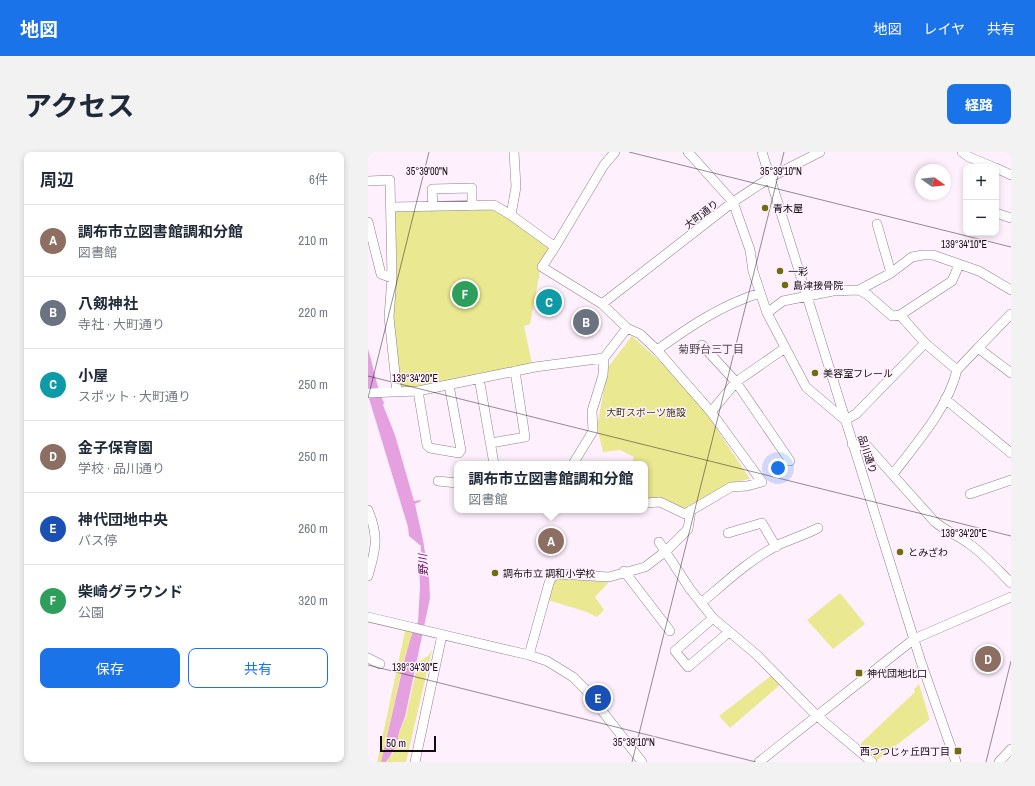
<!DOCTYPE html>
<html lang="ja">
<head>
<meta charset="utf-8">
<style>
	:root { --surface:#fff; --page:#f2f2f3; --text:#1f2937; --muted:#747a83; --line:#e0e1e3; --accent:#1a73e8 }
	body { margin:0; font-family:"Archivo Narrow","Noto Sans JP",sans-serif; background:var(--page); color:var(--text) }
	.controls { position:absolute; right:12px; top:12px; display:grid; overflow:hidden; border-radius:8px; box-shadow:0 2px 6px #0003 }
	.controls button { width:36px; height:36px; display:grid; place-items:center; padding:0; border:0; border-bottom:1px solid var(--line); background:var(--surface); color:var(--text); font:20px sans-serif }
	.compass { position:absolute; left:547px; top:12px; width:36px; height:36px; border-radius:50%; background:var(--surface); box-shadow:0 2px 6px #0003; rotate:104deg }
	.scale { position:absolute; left:12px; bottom:10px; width:56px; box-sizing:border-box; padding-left:4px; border:2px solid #120c12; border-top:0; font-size:11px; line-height:14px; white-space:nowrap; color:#120c12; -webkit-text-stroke:3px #fff0fd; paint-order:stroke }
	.you { position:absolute; left:410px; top:316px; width:14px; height:14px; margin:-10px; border:3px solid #fff; border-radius:50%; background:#1a73e8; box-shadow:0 0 0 6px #1a73e833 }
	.badge { display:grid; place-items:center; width:26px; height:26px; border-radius:50%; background:var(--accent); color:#fff; font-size:13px; font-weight:700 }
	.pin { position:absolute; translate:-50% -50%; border:2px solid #fff; box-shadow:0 1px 4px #0006 }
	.popup { position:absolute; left:86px; top:309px; width:194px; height:52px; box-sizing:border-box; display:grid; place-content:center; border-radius:8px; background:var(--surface); filter:drop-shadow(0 1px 3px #0005); font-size:13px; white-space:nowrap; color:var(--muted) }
	.popup b { font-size:15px; color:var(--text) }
	.popup::after { content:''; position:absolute; left:50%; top:100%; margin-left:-8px; border:8px solid transparent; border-top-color:var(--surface) }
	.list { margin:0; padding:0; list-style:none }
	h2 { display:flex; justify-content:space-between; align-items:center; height:52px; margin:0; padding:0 16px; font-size:17px }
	h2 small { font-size:13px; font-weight:400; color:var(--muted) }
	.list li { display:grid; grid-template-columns:26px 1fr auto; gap:12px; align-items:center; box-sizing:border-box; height:72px; padding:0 16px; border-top:1px solid var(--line) }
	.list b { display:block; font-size:15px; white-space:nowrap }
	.list p { margin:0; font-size:13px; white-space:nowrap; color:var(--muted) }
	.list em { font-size:13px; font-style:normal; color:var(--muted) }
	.actions { display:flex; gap:8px; padding:12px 16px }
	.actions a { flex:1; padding:9px 0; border:1px solid var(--accent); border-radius:8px; text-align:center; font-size:14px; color:var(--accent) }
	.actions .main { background:var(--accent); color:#fff }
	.map { position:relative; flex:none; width:643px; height:610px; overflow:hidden; border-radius:8px }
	header { display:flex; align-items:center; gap:24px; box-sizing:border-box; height:56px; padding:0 20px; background:var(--accent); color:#fff }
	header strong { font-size:19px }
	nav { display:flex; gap:22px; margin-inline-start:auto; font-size:14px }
	.intro { display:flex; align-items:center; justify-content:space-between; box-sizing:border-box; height:96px; padding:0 24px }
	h1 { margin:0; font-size:28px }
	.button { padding:10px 18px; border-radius:8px; background:var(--accent); color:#fff; font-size:14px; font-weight:700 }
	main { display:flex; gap:24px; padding:0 24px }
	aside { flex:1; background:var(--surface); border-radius:8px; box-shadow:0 2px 6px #0003 }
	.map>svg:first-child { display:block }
	.green { fill:#eae890 }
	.water { fill:#e5a0df }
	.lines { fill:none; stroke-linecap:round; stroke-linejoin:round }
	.minor-casing { stroke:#8f7f8e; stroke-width:10 }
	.minor { stroke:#fff; stroke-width:9 }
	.ticks { fill:none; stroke:#120c12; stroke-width:1; stroke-opacity:0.45 }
	.poi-dot { fill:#716d0c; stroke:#fff0fd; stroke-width:1.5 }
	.labels { text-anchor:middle; stroke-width:3; stroke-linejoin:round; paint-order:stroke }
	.poi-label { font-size:10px; fill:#120c12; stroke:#fff0fd; text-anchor:start }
	.street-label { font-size:10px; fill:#120c12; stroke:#fff0fd }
	.park-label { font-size:10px; fill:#3b3912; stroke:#fff0fd }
	.neighbourhood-label { font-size:11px; fill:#564755; stroke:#fff0fd }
	.water-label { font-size:11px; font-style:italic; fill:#580256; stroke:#fff0fd }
	.ticks-label { font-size:10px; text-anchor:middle; fill:#120c12; stroke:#fff0fd; stroke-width:3; stroke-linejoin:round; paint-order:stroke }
</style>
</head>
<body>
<header>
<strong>地図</strong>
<nav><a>地図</a><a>レイヤ</a><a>共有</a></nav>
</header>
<div class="intro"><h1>アクセス</h1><a class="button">経路</a></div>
<main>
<aside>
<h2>周辺<small>6件</small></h2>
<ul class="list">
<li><span class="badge" style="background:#8d6e63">A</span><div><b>調布市立図書館調和分館</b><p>図書館</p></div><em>210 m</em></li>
<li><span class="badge" style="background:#6b7280">B</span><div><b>八剱神社</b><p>寺社 · 大町通り</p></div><em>220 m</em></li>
<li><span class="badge" style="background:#0f9aa8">C</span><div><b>小屋</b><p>スポット · 大町通り</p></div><em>250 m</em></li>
<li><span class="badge" style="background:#8d6e63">D</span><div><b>金子保育園</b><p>学校 · 品川通り</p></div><em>250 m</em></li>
<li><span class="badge" style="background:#1a4fb4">E</span><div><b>神代団地中央</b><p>バス停</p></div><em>260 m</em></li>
<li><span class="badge" style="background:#2e9e5b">F</span><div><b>柴崎グラウンド</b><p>公園</p></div><em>320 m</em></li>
</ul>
<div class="actions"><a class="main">保存</a><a>共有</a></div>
</aside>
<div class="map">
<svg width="643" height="610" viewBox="0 0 643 610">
	<rect width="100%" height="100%" fill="#fff0fd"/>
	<!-- green -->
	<path class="green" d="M122,57L141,65L182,95L172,119L162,172L156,174L164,212L35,237L30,234L25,163L29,119L27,61L30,58Z
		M264,184L297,214L334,255L382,327L361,331L315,357L292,346H277V312H263L266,305L252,298L235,300L229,275L240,215Z
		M192,426L241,430L227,445L236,458L229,465L219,460L180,448L186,428Z
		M472,441L497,472L465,497L439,468Z
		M37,479L45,481L36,508L13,610H9Z
		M64,498L38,610H19L20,605L24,603L28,595L31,580L38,565L50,510L60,504Z
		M404,523L413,532L362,576L351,564Z
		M551,532L561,565V568L508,609L493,597V591L547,540L546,537Z"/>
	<!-- water -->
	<path class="water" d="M0,197C6,216 8,234 16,251L15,253L27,283L46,349L53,348V349L47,352L55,388L61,424L62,446L37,565L31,580L28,595L18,610H13L37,506L43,485L50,470L52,435L51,409L53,402V394L41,384L40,375L0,243Z"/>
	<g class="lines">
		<defs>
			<path id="minor" d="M320,0L365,50L382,98L385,119L399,161L438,235L477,268L488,262L557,191
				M394,0L553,510L588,610
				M594,0L601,5L625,15
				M628,16L643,23
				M0,29L22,28L24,126L21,165L29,240
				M24,55L126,53L143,63L187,95L174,115L234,152L259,176L272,182L289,198L343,260L394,330L379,334L363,335L317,362L292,350L277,351
				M65,55L64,37L104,36V54
				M628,61L643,66
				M143,63L148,35L146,0
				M0,70L13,122L24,126
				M509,72L523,121
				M187,95L236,13L247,0
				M491,138L500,143L524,164L532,163L584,129L591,113
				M234,152L365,50L403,25L452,0
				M399,161L415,149L465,139L491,138L523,121L544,105L555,103H565L611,119L643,138
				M643,162L610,196L643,221
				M532,163L557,191L589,218L610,196
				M334,193L368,230L422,309
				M289,198C321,175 353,153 392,141
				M111,226L126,312
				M50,239L59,293L62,296L91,301L93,298L81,233
				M0,241L50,239L167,215L236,206
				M577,247L643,301
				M343,260L368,230L417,196
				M123,291L157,285L147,219
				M484,292L499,294L566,369C577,379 588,382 600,391C616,402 629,417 643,431
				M205,312L225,279L224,259L235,223L236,206L259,176
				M525,322C548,292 580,256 589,218
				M70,329L89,331
				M602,342L643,328
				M0,358C11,384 8,397 0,424
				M360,381L394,371L408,395
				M291,390L322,437L345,466L389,503L448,563L504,610
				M256,419L302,479
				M333,451C357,431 381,408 410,393C423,387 437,383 450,376
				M0,465L161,503L179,509L205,525L217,537L274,610
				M345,466L307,499L320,515L361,480
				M161,503L181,431L184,425L190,422L241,425L277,415L298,399L320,377L323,358
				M0,506L12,512
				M47,610L74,483
				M391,610L546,487L643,445
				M631,610L643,597"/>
		</defs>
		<!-- minor casing -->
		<use href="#minor" class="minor-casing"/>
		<!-- minor -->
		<use href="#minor" class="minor"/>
	</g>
	<!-- ticks -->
	<path class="ticks" d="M261,0L643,95M0,224L643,384M0,246L61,0M0,513L388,610M264,610L416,0M618,610L643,509"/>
	<!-- markers -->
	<g class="poi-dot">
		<circle cx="397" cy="56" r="4"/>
		<circle cx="412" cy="119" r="4"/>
		<circle cx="417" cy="133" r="4"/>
		<circle cx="447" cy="221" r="4"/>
		<circle cx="532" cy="400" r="4"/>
		<circle cx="127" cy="421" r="4"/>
		<rect x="487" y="517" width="8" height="8" rx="2"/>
		<rect x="586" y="595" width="8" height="8" rx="2"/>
	</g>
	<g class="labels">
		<!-- poi labels -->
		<g class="poi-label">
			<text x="405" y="60">青木屋</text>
			<text x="420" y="123">一彩</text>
			<text x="425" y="137">島津接骨院</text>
			<text x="455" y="225">美容室フレール</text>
			<text x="540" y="404">とみざわ</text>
			<text x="135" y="425">調布市立 調和小学校</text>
			<text x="499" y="525">神代団地北口</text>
			<text x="582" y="603" text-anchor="end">西つつじヶ丘四丁目</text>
		</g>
		<!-- street labels -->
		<g class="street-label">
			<text transform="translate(333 62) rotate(-38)" y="4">大町通り</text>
			<text transform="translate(500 302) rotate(72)" y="4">品川通り</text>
		</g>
		<!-- park labels -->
		<g class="park-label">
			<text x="278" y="264">大町スポーツ施設</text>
		</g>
		<!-- neighbourhood labels -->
		<g class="neighbourhood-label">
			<text x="343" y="201">菊野台三丁目</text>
		</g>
		<!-- water labels -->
		<g class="water-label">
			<text transform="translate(55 413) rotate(-93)" y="4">野川</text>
		</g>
	</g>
	<g class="ticks-label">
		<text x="59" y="23">35°39'00"N</text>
		<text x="413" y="23">35°39'10"N</text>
		<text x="596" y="96">139°34'10"E</text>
		<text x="47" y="230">139°34'20"E</text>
		<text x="596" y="385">139°34'20"E</text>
		<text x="47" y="519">139°34'30"E</text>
		<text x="266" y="594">35°39'10"N</text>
	</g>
</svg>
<div class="controls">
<button>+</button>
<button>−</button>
</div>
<svg class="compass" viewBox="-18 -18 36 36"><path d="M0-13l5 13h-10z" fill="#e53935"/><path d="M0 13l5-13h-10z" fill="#747a83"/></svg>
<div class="scale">50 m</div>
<div class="you"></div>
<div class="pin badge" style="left:183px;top:389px;background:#8d6e63">A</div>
<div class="popup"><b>調布市立図書館調和分館</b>図書館</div>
<div class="pin badge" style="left:218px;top:170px;background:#6b7280">B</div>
<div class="pin badge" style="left:181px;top:150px;background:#0f9aa8">C</div>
<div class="pin badge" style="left:620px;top:507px;background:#8d6e63">D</div>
<div class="pin badge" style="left:230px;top:546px;background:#1a4fb4">E</div>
<div class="pin badge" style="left:97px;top:142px;background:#2e9e5b">F</div>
</div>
</main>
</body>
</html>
